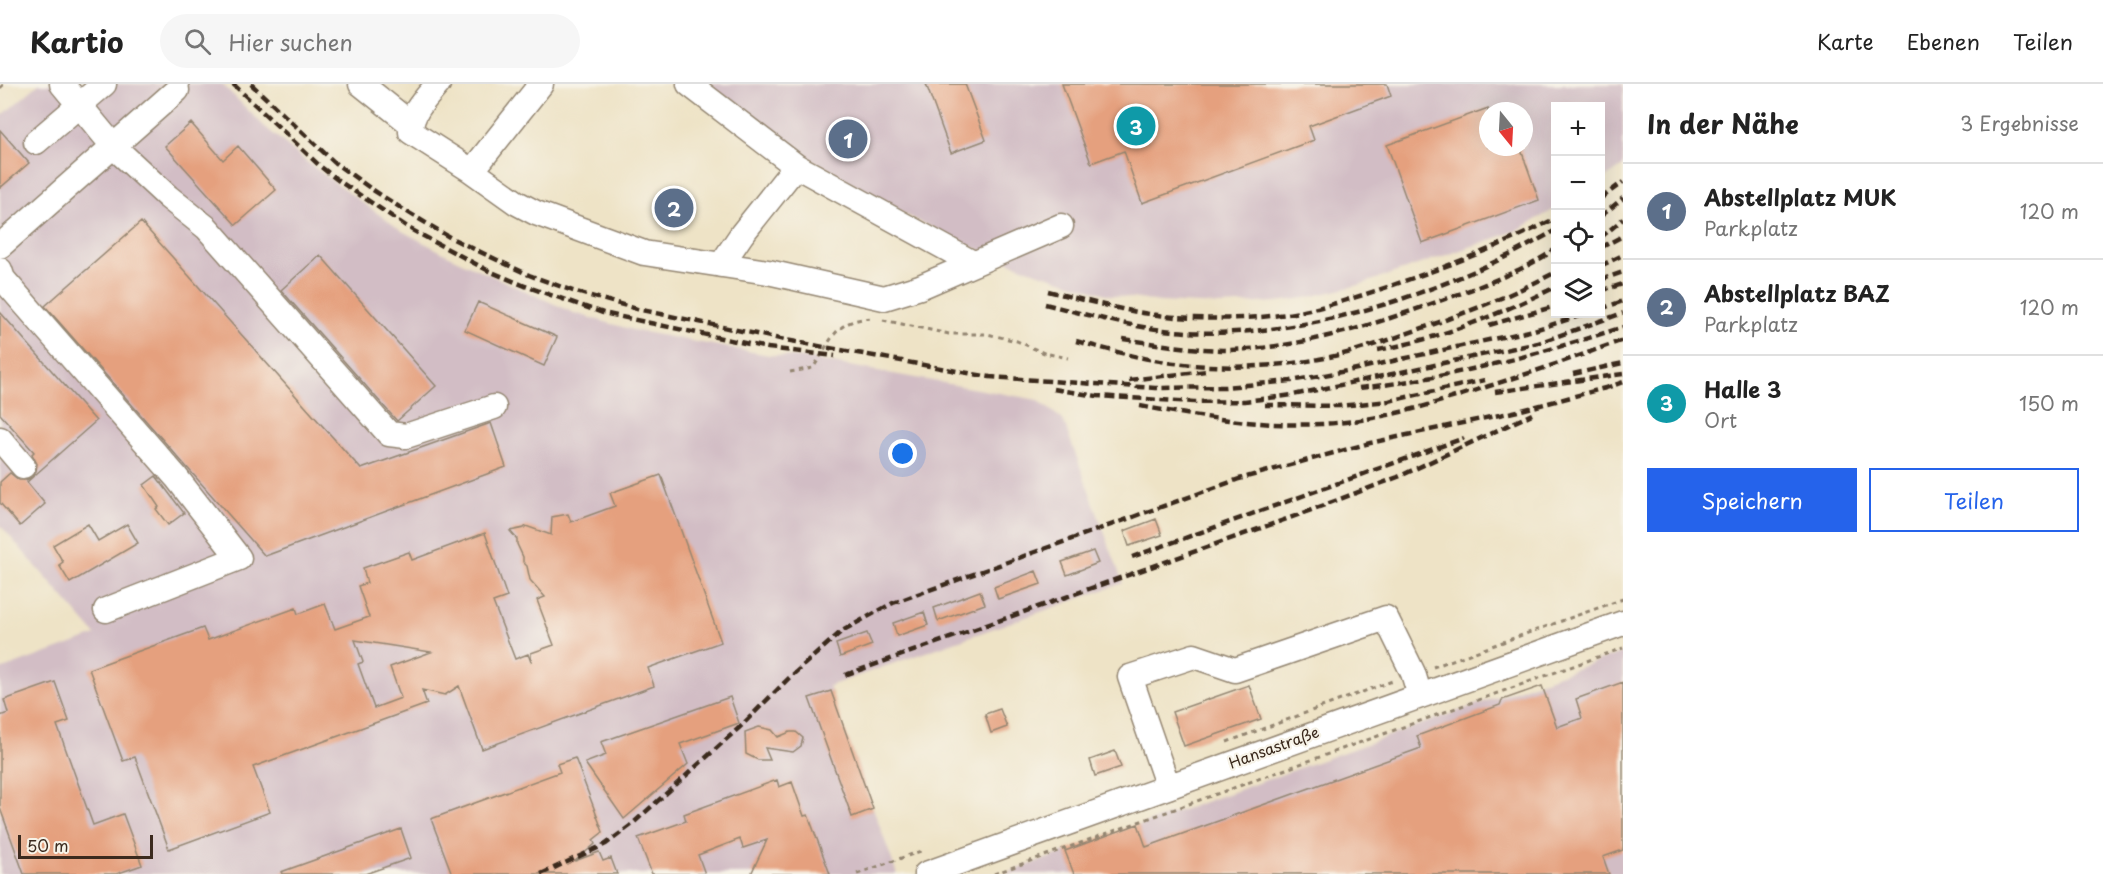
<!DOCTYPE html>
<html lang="de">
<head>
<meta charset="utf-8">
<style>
	:root { --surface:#fff; --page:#f6f6f6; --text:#222; --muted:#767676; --line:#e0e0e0; --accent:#2563eb }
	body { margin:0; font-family:"Playpen Sans",sans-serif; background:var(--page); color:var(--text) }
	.controls { position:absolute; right:18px; top:18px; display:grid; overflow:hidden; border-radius:0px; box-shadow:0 6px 24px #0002 }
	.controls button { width:54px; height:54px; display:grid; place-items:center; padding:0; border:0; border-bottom:2px solid var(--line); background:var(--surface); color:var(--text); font:30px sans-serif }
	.compass { position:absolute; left:1479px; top:18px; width:54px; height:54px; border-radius:50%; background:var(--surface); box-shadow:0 6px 24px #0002; rotate:162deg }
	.scale { position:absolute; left:18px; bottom:15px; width:135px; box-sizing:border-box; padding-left:6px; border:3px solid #3b2a1e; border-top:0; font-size:16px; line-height:21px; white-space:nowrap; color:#3b2a1e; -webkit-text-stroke:4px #f7f3e8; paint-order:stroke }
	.you { position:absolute; left:903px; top:370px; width:21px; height:21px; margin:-15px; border:4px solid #fff; border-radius:50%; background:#1a73e8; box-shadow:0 0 0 9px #1a73e833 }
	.badge { display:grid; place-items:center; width:39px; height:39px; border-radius:50%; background:var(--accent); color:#fff; font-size:20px; font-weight:700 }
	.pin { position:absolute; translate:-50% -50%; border:3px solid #fff; box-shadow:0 2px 6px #0006 }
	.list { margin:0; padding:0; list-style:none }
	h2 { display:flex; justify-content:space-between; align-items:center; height:78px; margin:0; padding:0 24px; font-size:26px }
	h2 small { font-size:20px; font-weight:400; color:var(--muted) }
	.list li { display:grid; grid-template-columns:39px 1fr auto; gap:18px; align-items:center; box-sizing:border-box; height:96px; padding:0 24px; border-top:2px solid var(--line) }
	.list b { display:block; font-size:22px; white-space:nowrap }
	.list p { margin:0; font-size:20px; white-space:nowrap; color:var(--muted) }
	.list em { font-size:20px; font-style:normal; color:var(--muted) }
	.actions { display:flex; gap:12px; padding:18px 24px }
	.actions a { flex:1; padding:14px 0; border:2px solid var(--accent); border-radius:0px; text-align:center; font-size:21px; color:var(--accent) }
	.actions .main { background:var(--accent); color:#fff }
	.icon { flex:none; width:33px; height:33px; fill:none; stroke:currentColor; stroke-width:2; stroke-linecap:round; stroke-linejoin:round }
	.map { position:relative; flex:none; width:1623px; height:790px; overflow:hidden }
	header { display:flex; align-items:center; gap:36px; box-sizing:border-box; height:84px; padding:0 30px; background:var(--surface); border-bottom:2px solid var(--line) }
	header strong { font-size:28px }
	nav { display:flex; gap:33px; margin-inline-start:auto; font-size:21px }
	.search { width:420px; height:54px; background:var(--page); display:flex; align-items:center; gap:15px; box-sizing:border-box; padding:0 21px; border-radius:33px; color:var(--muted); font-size:22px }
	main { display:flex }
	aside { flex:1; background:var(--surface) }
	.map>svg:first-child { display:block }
	.industrial { fill:#d2bdc5; fill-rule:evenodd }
	.building { fill:#e5a07e; fill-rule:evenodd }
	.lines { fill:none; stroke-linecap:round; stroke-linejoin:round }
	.minor-casing { stroke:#948672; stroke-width:27 }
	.path { stroke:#948672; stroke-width:3; stroke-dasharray:4.5 4.5; stroke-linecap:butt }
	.minor { stroke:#fff; stroke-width:24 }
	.rail { stroke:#3b2a1e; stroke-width:4.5; stroke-dasharray:9 4.5; stroke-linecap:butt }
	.labels { text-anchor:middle; stroke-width:4.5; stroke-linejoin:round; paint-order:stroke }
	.street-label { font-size:15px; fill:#3b2a1e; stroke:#f7f3e8 }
</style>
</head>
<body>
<header>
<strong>Kartio</strong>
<div class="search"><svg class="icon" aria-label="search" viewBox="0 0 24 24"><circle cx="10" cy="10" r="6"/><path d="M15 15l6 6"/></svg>Hier suchen</div>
<nav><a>Karte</a><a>Ebenen</a><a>Teilen</a></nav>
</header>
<main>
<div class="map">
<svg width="1623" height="790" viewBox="0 0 1623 790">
	<rect width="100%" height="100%" fill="#f7f3e8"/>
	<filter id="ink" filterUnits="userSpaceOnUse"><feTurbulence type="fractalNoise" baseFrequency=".0167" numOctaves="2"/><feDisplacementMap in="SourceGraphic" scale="12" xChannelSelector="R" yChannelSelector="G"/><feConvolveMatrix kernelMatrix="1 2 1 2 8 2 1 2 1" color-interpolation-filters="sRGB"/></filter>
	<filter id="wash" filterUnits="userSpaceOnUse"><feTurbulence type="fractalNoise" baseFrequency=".008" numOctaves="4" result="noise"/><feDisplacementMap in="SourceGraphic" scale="24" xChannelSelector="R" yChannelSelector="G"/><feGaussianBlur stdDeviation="1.35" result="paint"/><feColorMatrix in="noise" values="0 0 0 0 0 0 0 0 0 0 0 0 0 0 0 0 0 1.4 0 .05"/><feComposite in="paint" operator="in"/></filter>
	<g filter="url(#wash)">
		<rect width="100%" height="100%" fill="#eee3c6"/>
		<!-- industrial -->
		<path class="industrial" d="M39,0H222L264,42L308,79L402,147L455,175L574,229L633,246L702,259L769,271L805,274L1038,316L1063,336L1123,499L829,602L897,790H0V586L96,551L0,441V33Z
			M707,0H1623V82L1601,97L1600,22H1556L1555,125L1516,147L1359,201L1305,214L1277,218L1221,221L1160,218L1109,211L1030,186L969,162L894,125L807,74ZM1488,27H1524V63H1488Z
			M1623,568V790H1004Z"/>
		<g id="blocks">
			<!-- building -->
			<path class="building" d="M926,0H965L986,56L951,69Z
				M1062,0H1387L1391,12L1309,42L1314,56L1142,119L1124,67L1091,79Z
				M1488,24V63H1520L1539,116L1422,159L1387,61Z
				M191,39L223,76L238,62L276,106L236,141L165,62Z
				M0,46L29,79L0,104Z
				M141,138L361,385L491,339L506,383L265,472L45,222Z
				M320,171L436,302L397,337L281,206Z
				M478,218L557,253L544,282L465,246Z
				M0,228L96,337L27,398L45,420L20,442L0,419V398L10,389L19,396H26L32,393L36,387L37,380L32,370L34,368L0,330Z
				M661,391L721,558L648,584L654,602L482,665L459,602L445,611L422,606L427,620L253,683L270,728L169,765L135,673L123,677L89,585L203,544L208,556L296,524L298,530L325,520L335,545L369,533L358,502L367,499L363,484L409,468L412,476L485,449L507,513L493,518L515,575L528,570L531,578V569L554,561L537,516L545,513L530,496L527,482L523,478V473L517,460V455L510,447L524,444L526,442L551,451L552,433L568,430L571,438L615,422L610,409ZM355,556L431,568L390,583L401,614L374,624L358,580L363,578Z
				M156,392L184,429L168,441L156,425L159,423L144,401Z
				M1156,435L1162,451L1129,462L1124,447Z
				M88,440L98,457L127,440L138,459L70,499L59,481L63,478L53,461Z
				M1093,467L1098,479L1067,491L1062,478Z
				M1036,487L1041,500L998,515L994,503Z
				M980,507L985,520L938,537L934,524Z
				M924,528L928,541L897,552L893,539Z
				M867,549L872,561L840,573L836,560Z
				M55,598L69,637L57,641L93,741L123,730L142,781L116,790H24L0,724V632L8,629L4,616Z
				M1623,598V766L1603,773L1609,790H1074L1065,767L1138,740L1146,763L1421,664L1417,652L1500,621L1502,616L1542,602L1557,643L1582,634L1576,615Z
				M1249,601L1261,635L1184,662L1172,628Z
				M831,607L873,725L852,733L809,614Z
				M730,613L739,639L680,660L688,680L624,735L585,679L606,671L601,658Z
				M1000,625L1007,643L991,649L985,630Z
				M759,643L772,646L778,653L790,648H796L803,654L801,662L793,668L765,664L770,676H758L746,670L745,648Z
				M1115,667L1121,683L1095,692L1090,676Z
				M575,674L603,748L593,756L595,760L575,777L599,768L603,777L611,774L617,790H452L431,735L560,688L557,680Z
				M777,696L779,703L792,698L804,732L808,731L830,790H751L767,756L743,764L740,755L698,771L705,790H652L638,754L686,737L684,730Z
				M401,745L411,774L365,790H282L281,788Z"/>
		</g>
	</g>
	<g filter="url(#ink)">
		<use href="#blocks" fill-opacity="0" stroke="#948672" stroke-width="1.5"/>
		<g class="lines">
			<defs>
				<path id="minor" d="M62,0L114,63L168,113L207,144L389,350L406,352L494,323
					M361,0L411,40
					M438,0C426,14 410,29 411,48L472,87L541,0
					M689,0L796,82L973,179
					M36,58L104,0
					M472,87L517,119L536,129L644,169L768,188L884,214L920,203L1061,142
					M0,162L177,6
					M721,181L742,150L796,82
					M0,186L3,195L176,393L239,474L106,526
					M0,355L23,382
					M1168,703L1130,593L1194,572L1235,586L1386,534L1413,589L1420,612
					M926,790L1623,539"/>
			</defs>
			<!-- minor casing -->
			<use href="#minor" class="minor-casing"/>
			<!-- path -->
			<path class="path" d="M0,4L4,0
				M883,236L949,250H987L1017,257L1044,269L1068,274
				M790,288L813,284C832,256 834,235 874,234
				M1433,583L1623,515
				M1227,658L1395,596
				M857,790L921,767
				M994,790L1623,564"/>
			<!-- minor -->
			<use href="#minor" class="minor"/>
			<!-- rail -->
			<path class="rail" d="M233,0L321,83L339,97L412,146L489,187L525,202L603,229L768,264L835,272
				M251,0L335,79L370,104L404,126L451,154L529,191L573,207L637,225L780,255L990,293L1155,304L1225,303L1291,297L1352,286L1534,246L1586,230
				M1600,115L1623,98
				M1600,133L1623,114
				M1600,154L1623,135
				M1600,164L1623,152
				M1600,182L1623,171
				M1600,196L1623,188
				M1048,207C1091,218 1134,230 1177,233C1217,236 1270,235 1309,226C1344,218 1379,206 1413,194C1462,177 1509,158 1556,134
				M1600,207L1623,200
				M1045,220C1088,231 1129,243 1174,247C1298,259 1449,208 1556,146
				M1600,225L1623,217
				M1489,241L1556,222
				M1123,255C1156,260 1189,265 1222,266C1297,266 1370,242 1439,217C1479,203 1521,188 1556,165
				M1076,257C1109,266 1141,275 1174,279C1230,286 1292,283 1347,269C1376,261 1405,250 1434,240C1476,225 1516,209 1556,188
				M1378,266C1441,255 1498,230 1556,203
				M1573,290L1623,279
				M1129,296L1206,287
				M1359,304C1450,294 1537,271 1623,243
				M1053,305L1097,312L1194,318L1245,317L1293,311L1538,259L1623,229
				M1603,305L1623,298
				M1495,308L1623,290
				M1265,321L1339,322L1389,317L1485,296
				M1140,322C1201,333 1260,343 1321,340C1380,337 1435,320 1489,302C1534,288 1579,272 1623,256
				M1132,473L1464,354
				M845,591L1298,431L1398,393L1532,330
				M541,790L606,760L630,742L740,643L789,594L842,547L893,519L1239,395L1370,359L1518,327L1609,303"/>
		</g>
	</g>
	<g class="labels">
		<!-- street labels -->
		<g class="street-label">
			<text transform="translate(1274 664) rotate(-20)" y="5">Hansastraße</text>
		</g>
	</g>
</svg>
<div class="controls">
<button>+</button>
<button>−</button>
<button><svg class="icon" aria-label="locate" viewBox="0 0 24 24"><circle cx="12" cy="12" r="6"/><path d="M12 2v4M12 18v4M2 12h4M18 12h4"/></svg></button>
<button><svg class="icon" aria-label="layers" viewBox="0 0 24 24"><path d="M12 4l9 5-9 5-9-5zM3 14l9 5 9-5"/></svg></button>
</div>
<svg class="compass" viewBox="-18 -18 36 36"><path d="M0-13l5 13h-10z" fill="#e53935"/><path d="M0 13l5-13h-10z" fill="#767676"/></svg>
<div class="scale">50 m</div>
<div class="you"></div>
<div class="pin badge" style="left:848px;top:55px;background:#5c6f8a">1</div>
<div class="pin badge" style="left:674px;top:124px;background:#5c6f8a">2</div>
<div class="pin badge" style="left:1136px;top:42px;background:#0f9aa8">3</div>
</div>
<aside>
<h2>In der Nähe<small>3 Ergebnisse</small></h2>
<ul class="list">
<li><span class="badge" style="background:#5c6f8a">1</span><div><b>Abstellplatz MUK</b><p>Parkplatz</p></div><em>120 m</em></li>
<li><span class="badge" style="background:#5c6f8a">2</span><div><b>Abstellplatz BAZ</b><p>Parkplatz</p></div><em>120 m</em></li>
<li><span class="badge" style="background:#0f9aa8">3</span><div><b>Halle 3</b><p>Ort</p></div><em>150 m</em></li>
</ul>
<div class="actions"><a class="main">Speichern</a><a>Teilen</a></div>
</aside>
</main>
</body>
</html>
